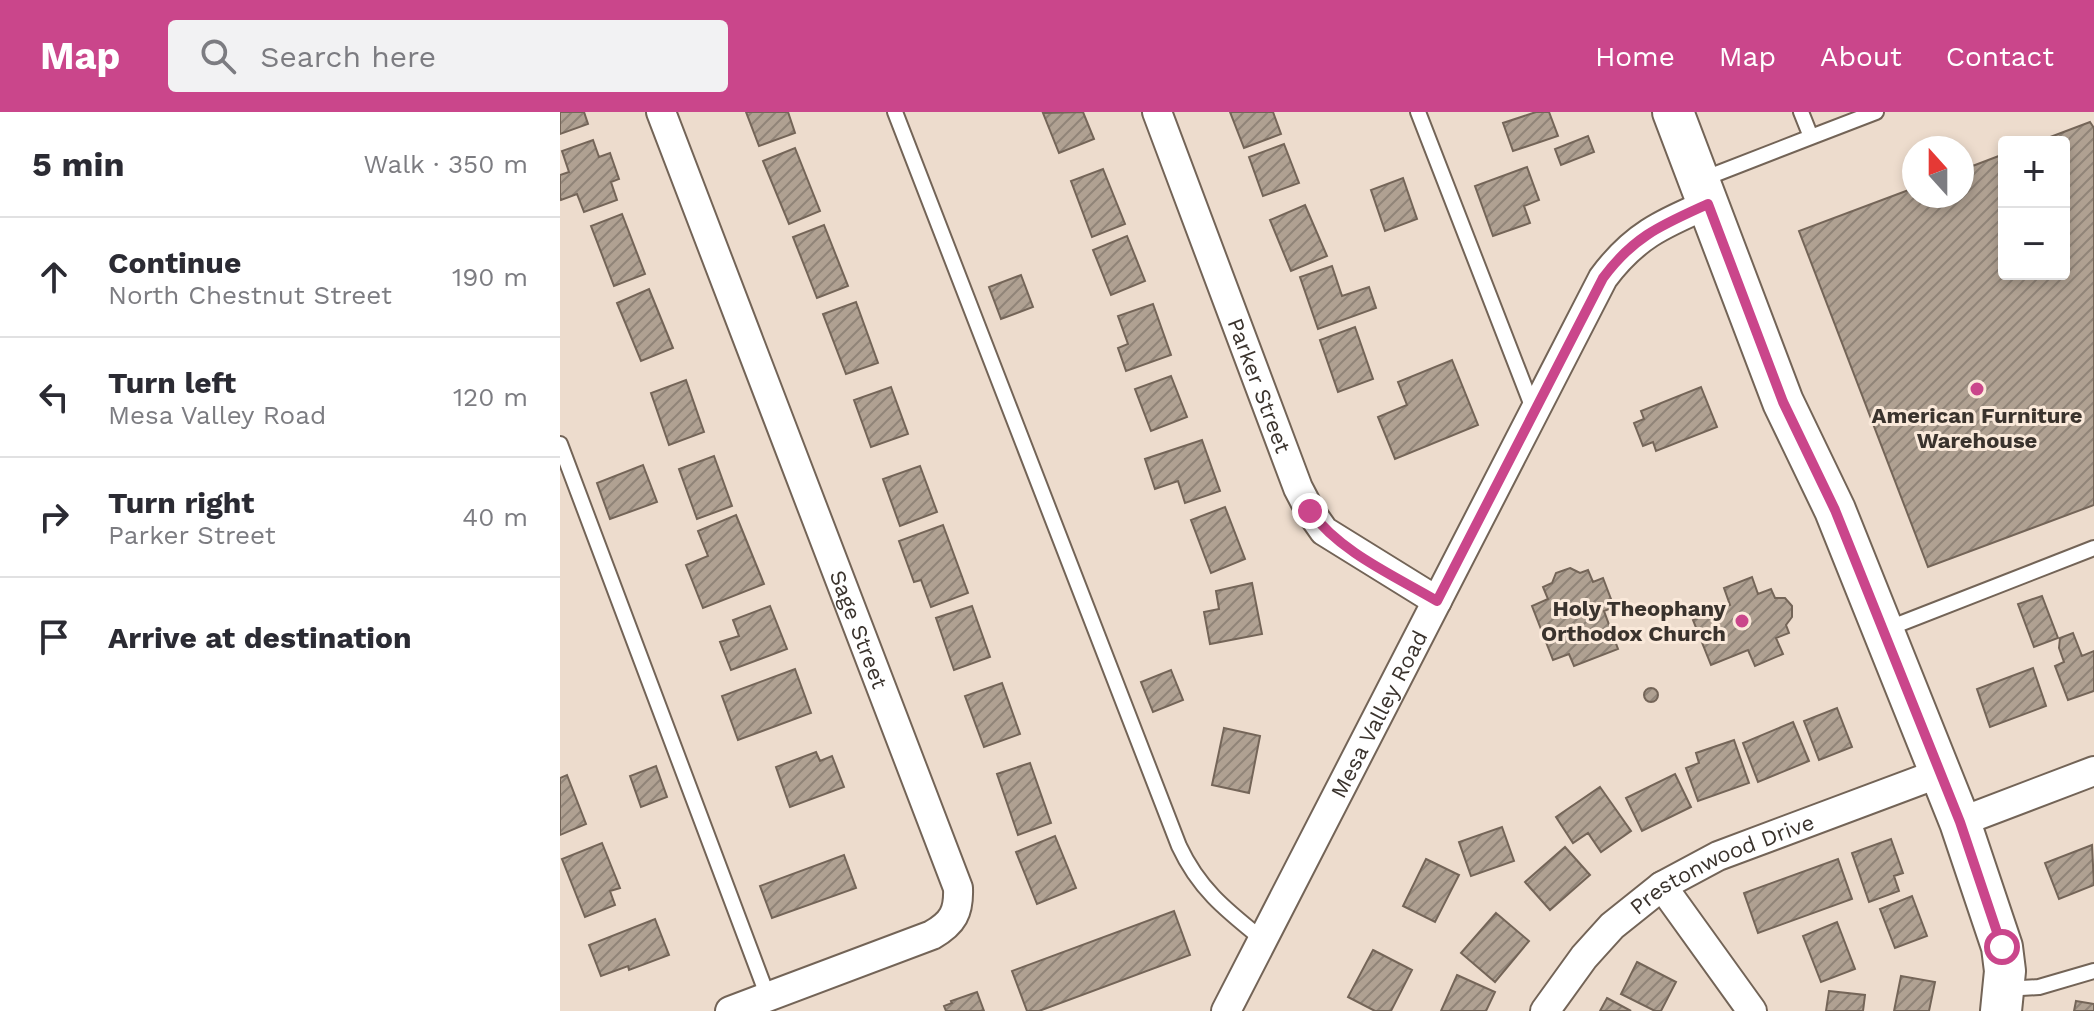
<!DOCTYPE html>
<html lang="en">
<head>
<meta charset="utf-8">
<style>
	:root { --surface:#fff; --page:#f2f2f3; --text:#2b2b33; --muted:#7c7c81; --line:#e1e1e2; --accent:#ca468b }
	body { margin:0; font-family:"Work Sans",sans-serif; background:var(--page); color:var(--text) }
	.controls { position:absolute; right:24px; top:24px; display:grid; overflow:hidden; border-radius:8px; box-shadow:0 4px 12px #0003 }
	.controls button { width:72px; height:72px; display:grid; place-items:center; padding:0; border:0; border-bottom:2px solid var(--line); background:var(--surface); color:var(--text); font:40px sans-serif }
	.compass { position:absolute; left:1342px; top:24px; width:72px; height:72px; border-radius:50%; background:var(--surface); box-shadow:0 4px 12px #0003; rotate:339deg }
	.stop { position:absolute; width:24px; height:24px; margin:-18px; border:6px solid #ca468b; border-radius:50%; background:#fff }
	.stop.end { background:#ca468b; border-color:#fff; box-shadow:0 2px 8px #0008 }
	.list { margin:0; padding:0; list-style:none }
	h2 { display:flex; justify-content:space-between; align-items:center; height:104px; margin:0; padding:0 32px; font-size:34px }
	h2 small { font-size:26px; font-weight:400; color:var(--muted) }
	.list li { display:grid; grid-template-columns:52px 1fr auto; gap:24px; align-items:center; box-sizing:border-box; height:120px; padding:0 32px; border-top:2px solid var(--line) }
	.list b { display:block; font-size:30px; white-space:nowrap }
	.list p { margin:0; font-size:26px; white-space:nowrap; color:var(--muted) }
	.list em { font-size:26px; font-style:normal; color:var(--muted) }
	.icon { flex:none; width:44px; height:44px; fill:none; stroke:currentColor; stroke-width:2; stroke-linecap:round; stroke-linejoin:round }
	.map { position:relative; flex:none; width:1534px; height:899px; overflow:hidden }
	header { display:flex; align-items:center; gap:48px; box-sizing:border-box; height:112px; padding:0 40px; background:var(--accent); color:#fff }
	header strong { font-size:38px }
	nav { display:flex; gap:44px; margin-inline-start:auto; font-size:28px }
	.search { width:560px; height:72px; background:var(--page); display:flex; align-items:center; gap:20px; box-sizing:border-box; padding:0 28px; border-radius:8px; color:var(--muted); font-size:30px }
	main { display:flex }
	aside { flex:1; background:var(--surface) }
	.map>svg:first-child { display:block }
	.building { fill:url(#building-hatch); stroke:#746558; stroke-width:2 }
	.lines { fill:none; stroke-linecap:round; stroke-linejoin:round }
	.lane-casing { stroke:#736457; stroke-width:18 }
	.street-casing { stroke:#736457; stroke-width:32 }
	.secondary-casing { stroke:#736457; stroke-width:44 }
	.lane { stroke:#fff; stroke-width:14 }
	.street { stroke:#fff; stroke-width:28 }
	.secondary { stroke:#fff; stroke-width:40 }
	.route { stroke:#ca468b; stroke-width:10 }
	.poi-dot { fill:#ca468b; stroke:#fae9da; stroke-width:3 }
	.labels { text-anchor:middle; stroke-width:6; stroke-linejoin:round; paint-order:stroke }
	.street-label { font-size:22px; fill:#3a332d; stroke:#fae9da }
	.poi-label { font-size:22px; font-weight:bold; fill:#3a332d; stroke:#fae9da }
</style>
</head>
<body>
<header>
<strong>Map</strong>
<div class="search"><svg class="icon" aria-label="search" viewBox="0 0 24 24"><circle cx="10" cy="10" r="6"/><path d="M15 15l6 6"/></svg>Search here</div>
<nav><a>Home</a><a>Map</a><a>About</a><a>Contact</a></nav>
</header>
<main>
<aside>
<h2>5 min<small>Walk · 350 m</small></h2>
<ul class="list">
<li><svg class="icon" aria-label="ahead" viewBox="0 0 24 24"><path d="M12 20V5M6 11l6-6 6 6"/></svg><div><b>Continue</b><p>North Chestnut Street</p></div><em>190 m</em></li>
<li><svg class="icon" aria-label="left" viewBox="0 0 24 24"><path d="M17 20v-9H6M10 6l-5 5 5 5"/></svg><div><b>Turn left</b><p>Mesa Valley Road</p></div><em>120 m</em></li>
<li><svg class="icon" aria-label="right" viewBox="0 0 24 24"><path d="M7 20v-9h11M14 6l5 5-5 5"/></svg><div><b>Turn right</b><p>Parker Street</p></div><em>40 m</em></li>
<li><svg class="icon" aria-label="arrive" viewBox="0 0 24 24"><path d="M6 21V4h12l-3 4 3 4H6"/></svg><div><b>Arrive at destination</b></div></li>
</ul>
</aside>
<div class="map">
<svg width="1534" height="899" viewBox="0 0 1534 899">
	<defs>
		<pattern id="building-hatch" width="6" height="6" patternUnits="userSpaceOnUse" patternTransform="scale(2)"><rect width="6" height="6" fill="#b0a192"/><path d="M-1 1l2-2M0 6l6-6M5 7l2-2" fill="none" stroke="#908478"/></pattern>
	</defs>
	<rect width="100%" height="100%" fill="#eddccd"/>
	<!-- building -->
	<path class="building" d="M0,0H24L28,12L0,22Z
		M186,0H228L235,21L199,34Z
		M523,0L534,27L499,41L483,1Z
		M670,0H713L721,22L684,36Z
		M976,0H989L998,24L953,39L943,11Z
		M1530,10L1534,16V393L1368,455L1239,119L1354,76V84H1402V58L1444,42V162H1504V30H1477Z
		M1028,24L1034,40L1001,53L995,37Z
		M33,28L39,45L50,41L59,67L51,70L57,88L24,100L17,82L1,88L0,85V63L9,60L2,39Z
		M724,32L739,71L703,84L689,45Z
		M235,36L260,99L229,112L203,49Z
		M967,55L979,88L964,94L970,111L933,124L915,74Z
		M543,57L565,112L532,125L511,69Z
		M843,66L857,107L825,119L811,78Z
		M745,93L767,144L731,159L710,108Z
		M62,102L85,162L54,174L31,114Z
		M264,113L288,174L257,186L233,125Z
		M567,124L585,169L551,183L533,138Z
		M772,154L782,184L809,175L816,196L758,217L740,165Z
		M461,163L473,195L441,207L429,175Z
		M89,177L113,236L81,249L57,191Z
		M296,190L318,251L286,262L263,202Z
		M593,192L611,243L566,259L558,236L568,232L558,204Z
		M795,215L813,267L778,280L760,228Z
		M892,248L918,313L835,347L818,305L847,293L838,270Z
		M611,264L627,305L591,319L575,277Z
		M126,268L144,320L109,333L91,281Z
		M331,275L348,322L311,335L294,288Z
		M1141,275L1157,315L1096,339L1093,330L1083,334L1074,311L1084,307L1081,299Z
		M642,328L660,379L625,391L618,369L595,377L585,347Z
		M154,344L172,394L137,407L119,357Z
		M83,353L97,390L50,407L37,371Z
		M360,354L377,400L340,414L323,367Z
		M665,395L685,447L651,461L631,408Z
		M176,403L204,472L143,496L126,453L148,444L138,419Z
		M383,413L408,481L371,495L361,468L354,470L339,429Z
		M1010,456L1020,461L1028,458L1033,470L1043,466L1054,495L1044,499L1058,537L1014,554L1009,542L993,548L972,494L988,487L983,475L992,471L996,461Z
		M1192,465L1198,482L1211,477L1215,486H1225L1232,494V505L1226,513L1229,521L1216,526L1223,542L1195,554L1188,538L1151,553L1133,508L1170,493L1164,476Z
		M692,471L702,522L650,532L644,500L659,497L656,479Z
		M1482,484L1498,526L1474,535L1458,492Z
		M210,494L227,537L171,558L160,530L179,524L173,508Z
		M412,494L430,545L394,558L376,506Z
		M1513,521L1522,544L1534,539V579L1508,588L1495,554L1504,550L1499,536L1500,526Z
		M1473,556L1486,594L1430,615L1417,577Z
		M235,557L251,601L178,628L162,584Z
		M611,558L623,588L593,600L581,570Z
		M442,571L460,622L424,635L405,584Z
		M1084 583a7 7 0 1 1 14 0a7 7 0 1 1-14 0Z
		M1277,596L1292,635L1259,648L1244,609Z
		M1233,610L1249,649L1198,670L1183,631Z
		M664,616L700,624L689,681L652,673Z
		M1174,628L1189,671L1138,689L1126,656L1139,651L1136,641Z
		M256,640L260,649L272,644L284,675L230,695L216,655Z
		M470,651L491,711L458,723L437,662Z
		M96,654L107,685L81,695L70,664Z
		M1115,662L1131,695L1082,719L1066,686Z
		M7,663L26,712L0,723V666Z
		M1040,675L1071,719L1041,740L1028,721L1013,731L996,705Z
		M942,715L954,749L911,764L899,730Z
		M495,724L516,776L477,792L456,740Z
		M1331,727L1343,761L1334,764L1339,779L1309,790L1292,741Z
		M42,731L60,776L50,779L55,793L25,805L2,747Z
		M1532,733L1534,773L1499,787L1485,751Z
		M1005,735L1030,763L990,798L965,770Z
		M284,743L296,776L212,806L200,774Z
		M866,747L899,763L875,810L843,794Z
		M1278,747L1292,787L1198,821L1184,781Z
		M1352,784L1367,824L1335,836L1320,797Z
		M614,799L630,843L479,899H467L452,859Z
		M936,801L969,829L935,870L901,841Z
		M95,807L109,843L69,858L68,854L41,864L29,833Z
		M1277,810L1295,857L1261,870L1243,824Z
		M813,838L852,858L831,899H815L788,885Z
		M1077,850L1116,870L1101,899H1095L1061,882Z
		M897,863L935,880L926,899H881Z
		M1341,864L1375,870L1369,899H1334Z
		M1269,879L1305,883L1303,899H1266Z
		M417,880L424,899H386L384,894L392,891L391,889Z
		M1047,886L1071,899H1040Z
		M1516,889L1534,892V899H1514Z"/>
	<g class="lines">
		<defs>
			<path id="lane" d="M335,0L619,734C639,777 666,798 702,827
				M858,0L974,299
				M1241,0L1251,25L1316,0
				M1143,67L1251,25
				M0,332L208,885
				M1324,518L1534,436
				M1444,877L1479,875L1534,859"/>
			<g id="street">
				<path id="s1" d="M101,0L398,776C399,800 393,811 372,823L170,899"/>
				<path id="s2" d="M597,0L738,376L750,399L764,419L877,489"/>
				<path d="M1400,710L1534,659"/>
				<path d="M1102,774L1192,899"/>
				<path id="s3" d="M666,899L1043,166C1074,124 1102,112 1148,92"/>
				<path id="s4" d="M985,899L1024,845L1052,814L1102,774L1158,744L1380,661"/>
			</g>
			<path id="secondary" d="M1113,0L1223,290L1275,398L1400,710L1442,835L1445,859L1441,899"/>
		</defs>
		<!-- lane casing -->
		<use href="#lane" class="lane-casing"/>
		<!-- street casing -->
		<use href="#street" class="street-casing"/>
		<!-- secondary casing -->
		<use href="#secondary" class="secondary-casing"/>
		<!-- lane -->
		<use href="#lane" class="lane"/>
		<!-- street -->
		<use href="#street" class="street"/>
		<!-- secondary -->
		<use href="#secondary" class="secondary"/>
	</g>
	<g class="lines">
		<!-- route -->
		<path class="route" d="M750,399C780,440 833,463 877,489L1043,166C1074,124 1102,113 1148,92L1223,290L1275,398L1400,710L1442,835"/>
	</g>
	<!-- markers -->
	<g class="poi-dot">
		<circle cx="1417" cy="277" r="8"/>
		<circle cx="1182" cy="509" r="8"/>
	</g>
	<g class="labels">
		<!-- street labels -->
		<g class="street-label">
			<text dy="8" stroke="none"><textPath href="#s2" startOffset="292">Parker Street</textPath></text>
			<text dy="8" stroke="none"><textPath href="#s1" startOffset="554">Sage Street</textPath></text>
			<text dy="8" stroke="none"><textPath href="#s3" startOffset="334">Mesa Valley Road</textPath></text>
			<text dy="8" stroke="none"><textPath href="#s4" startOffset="236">Prestonwood Drive</textPath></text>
		</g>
		<!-- poi labels -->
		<g class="poi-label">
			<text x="1417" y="311">American Furniture<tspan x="1417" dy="25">Warehouse</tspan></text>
			<text x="1166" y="504" text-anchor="end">Holy Theophany<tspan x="1166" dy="25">Orthodox Church</tspan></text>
		</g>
	</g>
</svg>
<div class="controls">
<button>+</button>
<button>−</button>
</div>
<svg class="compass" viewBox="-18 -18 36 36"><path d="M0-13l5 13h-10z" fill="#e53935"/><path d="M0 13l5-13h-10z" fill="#7c7c81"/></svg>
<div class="stop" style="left:1442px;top:835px"></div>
<div class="stop end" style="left:750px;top:399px"></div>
</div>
</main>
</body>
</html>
